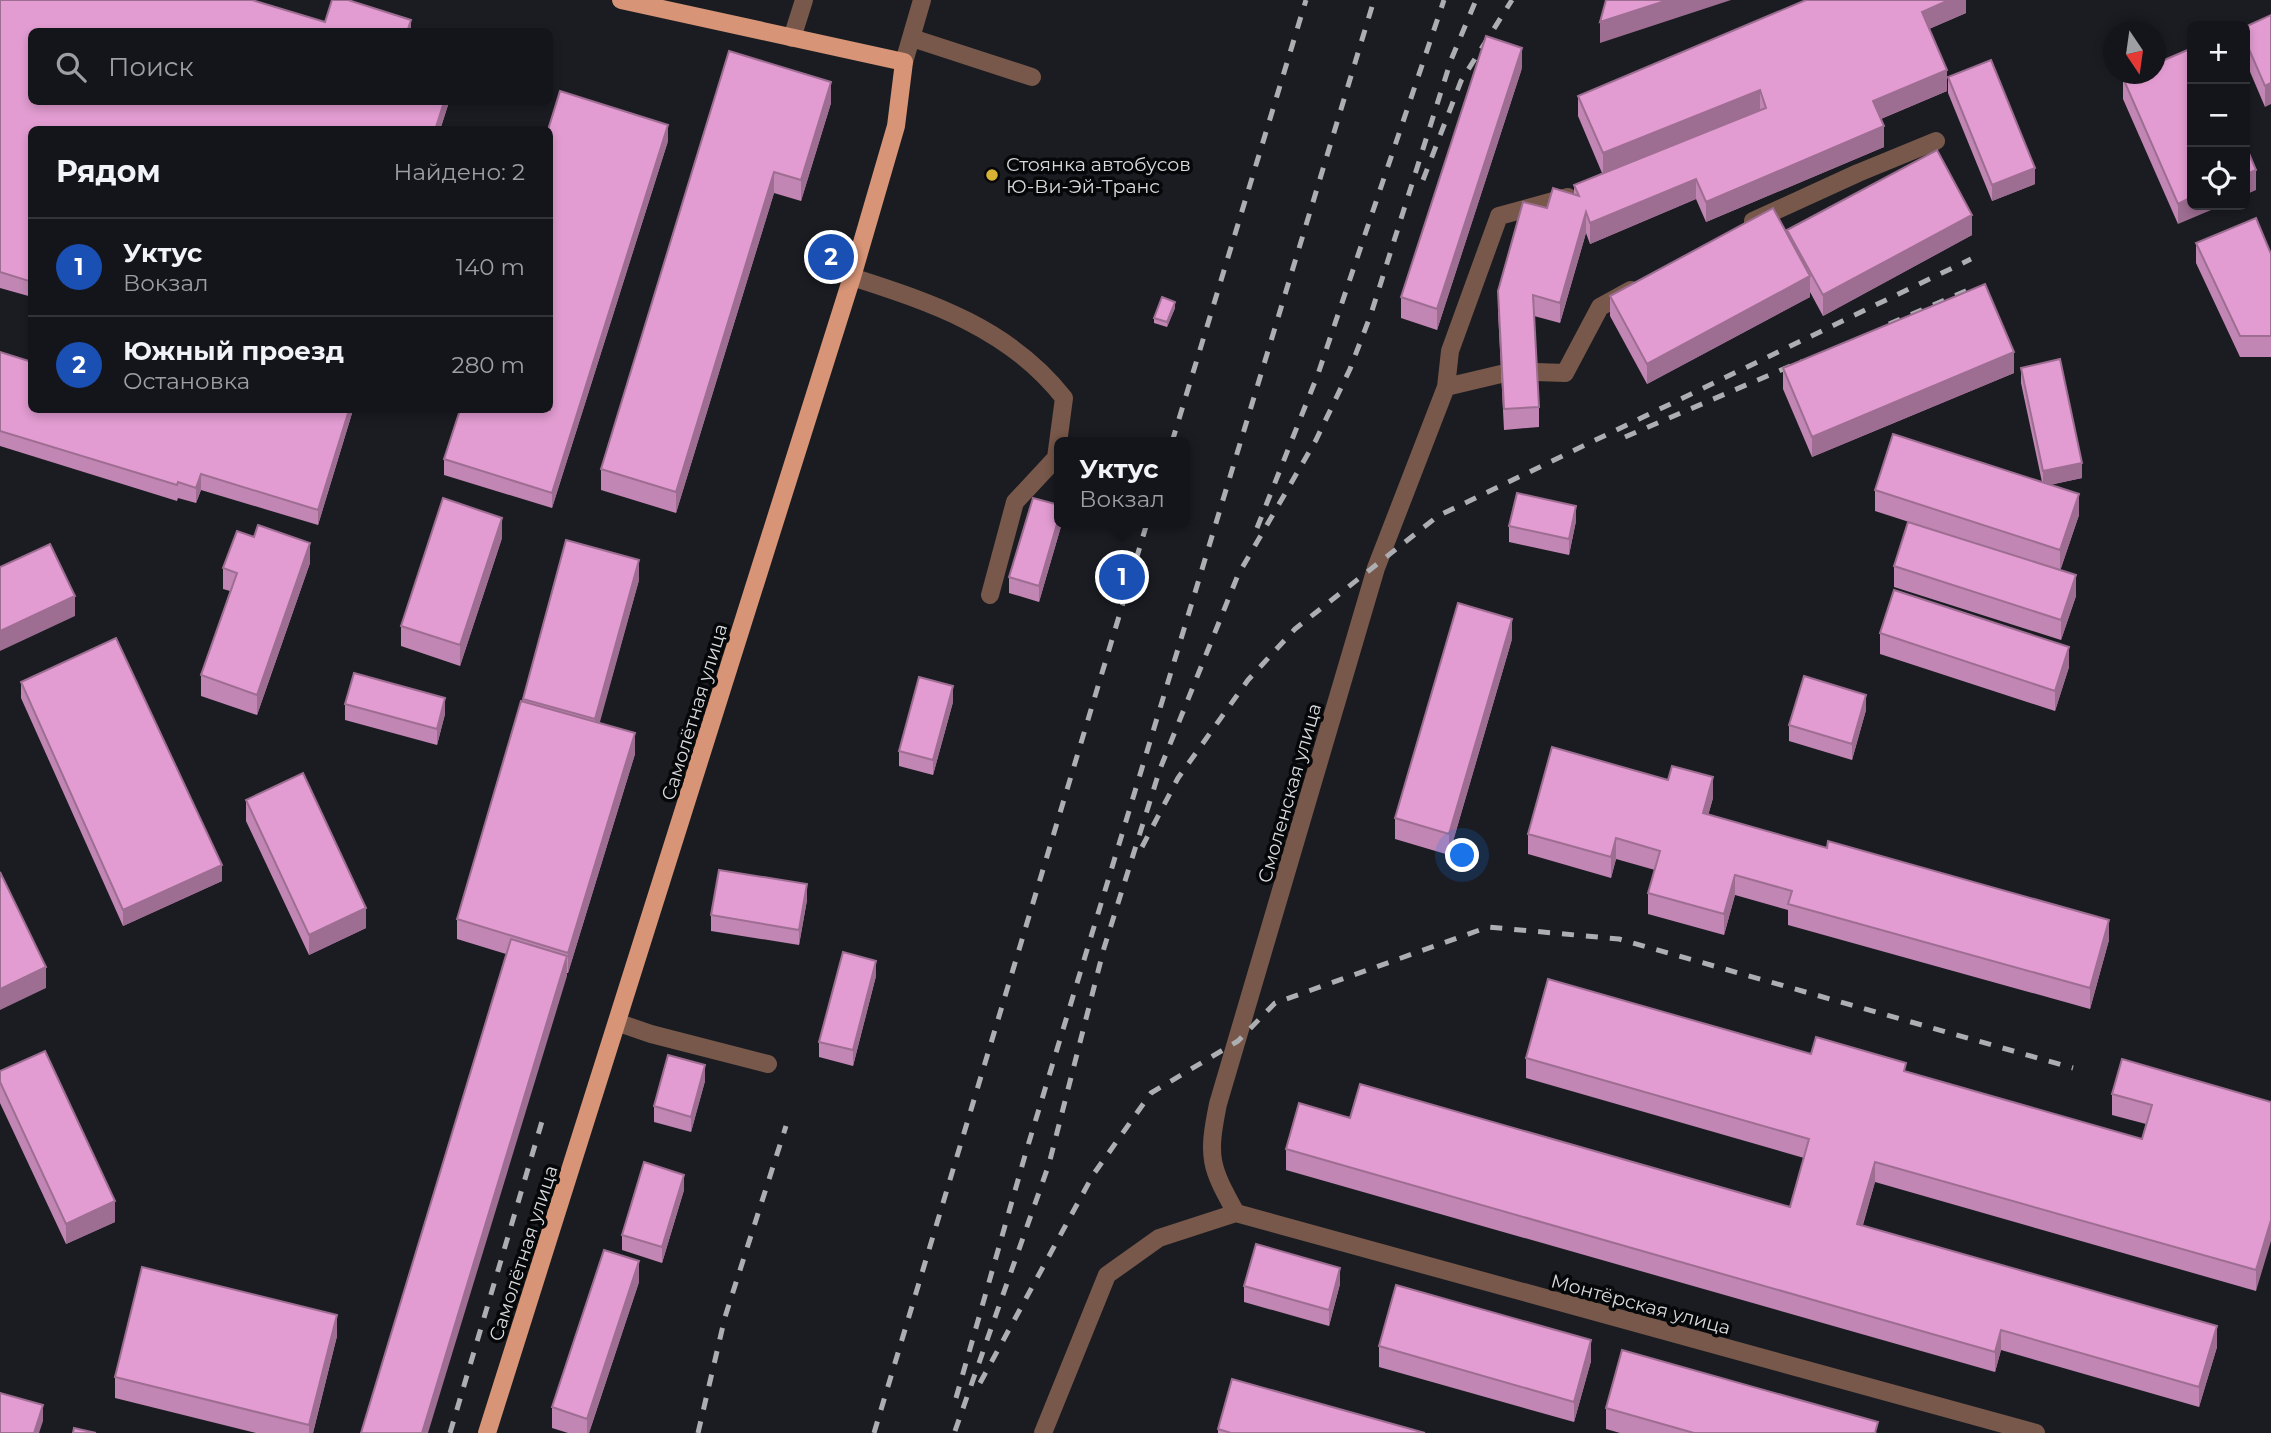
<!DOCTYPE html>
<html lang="ru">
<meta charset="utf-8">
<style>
:root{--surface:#14151a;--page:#1d1e23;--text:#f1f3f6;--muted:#9d9fa2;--line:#333439;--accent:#0b8043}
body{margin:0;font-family:Montserrat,sans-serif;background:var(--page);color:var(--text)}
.controls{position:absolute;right:21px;top:21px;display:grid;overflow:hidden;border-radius:10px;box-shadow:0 4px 10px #0003}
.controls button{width:63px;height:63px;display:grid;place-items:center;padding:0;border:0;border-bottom:2px solid var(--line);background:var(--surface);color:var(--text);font:35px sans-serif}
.compass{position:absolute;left:2103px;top:21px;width:63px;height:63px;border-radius:50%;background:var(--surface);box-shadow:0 4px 10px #0003;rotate:167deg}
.you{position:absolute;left:1463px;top:856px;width:24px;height:24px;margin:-18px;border:5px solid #fff;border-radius:50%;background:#1a73e8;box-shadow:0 0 0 10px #1a73e833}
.badge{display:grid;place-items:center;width:46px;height:46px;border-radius:50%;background:var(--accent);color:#fff;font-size:23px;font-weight:700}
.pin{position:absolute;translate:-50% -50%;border:4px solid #fff;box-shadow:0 2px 7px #0006}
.popup{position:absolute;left:1054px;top:437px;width:136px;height:91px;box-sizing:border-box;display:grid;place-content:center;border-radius:10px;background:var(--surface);filter:drop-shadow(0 2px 5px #0005);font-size:23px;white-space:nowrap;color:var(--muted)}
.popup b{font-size:26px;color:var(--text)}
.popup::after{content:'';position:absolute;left:50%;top:100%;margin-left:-14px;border:14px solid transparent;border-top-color:var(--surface)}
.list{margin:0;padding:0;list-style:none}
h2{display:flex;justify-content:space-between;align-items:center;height:91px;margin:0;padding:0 28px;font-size:30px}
h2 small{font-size:23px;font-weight:400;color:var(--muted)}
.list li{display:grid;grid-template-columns:46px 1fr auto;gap:21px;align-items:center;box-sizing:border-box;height:98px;padding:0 28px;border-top:2px solid var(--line)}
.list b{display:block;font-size:26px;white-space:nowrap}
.list p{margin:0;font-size:23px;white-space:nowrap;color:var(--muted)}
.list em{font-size:23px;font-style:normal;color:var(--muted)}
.icon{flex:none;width:38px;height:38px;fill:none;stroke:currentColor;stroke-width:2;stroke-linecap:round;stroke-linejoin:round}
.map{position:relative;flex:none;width:2271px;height:1433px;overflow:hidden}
.search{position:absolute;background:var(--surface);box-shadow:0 4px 10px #0003;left:28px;top:28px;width:525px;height:77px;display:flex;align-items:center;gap:18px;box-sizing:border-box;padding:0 24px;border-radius:10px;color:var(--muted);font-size:26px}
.panel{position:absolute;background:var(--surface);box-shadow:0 4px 10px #0003;left:28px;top:126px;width:525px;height:287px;border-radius:10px}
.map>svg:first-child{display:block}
</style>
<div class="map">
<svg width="2271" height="1433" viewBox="0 0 2271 1433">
<rect width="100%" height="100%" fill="#1a1c22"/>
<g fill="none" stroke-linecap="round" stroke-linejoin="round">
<path stroke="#78584a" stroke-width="18" d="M792,38L804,0
M912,38L1032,77
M904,62L922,0
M1753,221L1858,173L1936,141
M852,277C933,303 1010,329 1064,398L1056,458L1015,502L990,595
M1536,372L1565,373L1600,307L1631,290
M1446,387L1501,374
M619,1023L651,1034L768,1064
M1236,1213C1210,1166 1207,1158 1218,1104L1376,568L1446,387L1450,351L1499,216L1568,197
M1236,1213L2036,1433
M1043,1433L1107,1275L1159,1238L1236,1213"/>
<path stroke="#d79476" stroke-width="18" d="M487,1433L852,277L896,126L904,62L621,0"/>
<path stroke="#acaeb2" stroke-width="5" stroke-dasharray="12 12" stroke-linecap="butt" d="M1423,180L1461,81L1512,0
M1889,324L1973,288
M1625,437L1802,361
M1172,442L1306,0
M1257,528L1318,374L1444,0
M1142,847L1178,778L1248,680L1295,629L1438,516L1971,259
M980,1383L1093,1175L1151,1093L1238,1041L1275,1003L1488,927L1619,939L2073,1068
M956,1398L1026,1152L1374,0
M955,1431L1049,1164L1104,948L1160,769L1238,575L1316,440L1350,369L1371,314L1451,60L1476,0
M450,1433L543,1118
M698,1433L725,1317L786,1126
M874,1433L1147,523"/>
</g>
<path fill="#c286b4" d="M0,0L325,22L411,32L32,102H449L440,130H32V297L0,288Z
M1966,0V13L1929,29L1947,91L1881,119L1884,147L1706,222L1696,199L1590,244L1586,233L1560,323L1534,316L1539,407V427L1504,430L1498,311V291L1547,208L1574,194V185L1602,173L1578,116V96Z
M2271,15L2265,107L2245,60V27Z
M2192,48L2178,224L2123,99V78Z
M729,51L831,103L801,201L774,193L676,513L601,490V469Z
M1522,68L1437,330L1401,318V297Z
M1948,77L2035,184L1992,201L1948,93Z
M668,141L552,508L444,475V459Z
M1787,230L1972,235L1823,316L1810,292V297L1647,384L1610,316V296L1787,234Z
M2196,243L2271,254V357H2240L2196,263Z
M1175,308L1167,327L1154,323V318Z
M0,352L32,410H353L318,525L201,490L196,503L178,498L177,501L0,446Z
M1783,368L2014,373L1812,457L1783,389Z
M2021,368L2082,478L2050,485L2079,515L2060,571L2076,596L2061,640L1894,587V566L2030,561L1875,511V490L2042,482L2021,383Z
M1576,521L1569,555L1509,542V526Z
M1059,523H1062L1039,602L1009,593V577Z
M502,538L460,666L401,646V626Z
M310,563L257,715L201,696V675L230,591L223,589V568Z
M639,580L599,723L635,754L568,973H567V976L506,954L457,939V919L523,699Z
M1880,633L2069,667L2055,711L1880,654Z
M1512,639L1449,855L1395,839V818Z
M21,682L222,881L123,926L21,698Z
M953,702L933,775L899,766V751Z
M345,704L445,714L437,745L345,720Z
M1866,710L1852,760L1789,741V725Z
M1668,780L1713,798L1708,815L2109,940L2090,1009L1788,925V910L1735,895L1724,935L1648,914V893L1655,870L1616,859L1611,878L1528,854V834Z
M246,800L366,928L309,955L246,821Z
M807,900L799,945L711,931V915Z
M876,976L853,1066L819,1057V1042Z
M1811,1054L1906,1071L2142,1139L2146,1124L2112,1115V1094L2271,1102L2256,1291L1875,1182L1863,1225L2217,1347L2199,1407L2001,1350L1995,1372L1286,1170V1149L1350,1118L1790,1207L1804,1158L1526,1078V1058Z
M0,1071L115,1222L66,1244L0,1103Z
M705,1081L691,1132L654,1122V1106Z
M684,1190L662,1263L622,1250V1235Z
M639,1282L589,1433H568L552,1428V1407Z
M1340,1284L1329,1326L1244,1302V1286Z
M337,1336L313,1433H256L115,1398V1377Z
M1379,1346L1591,1361L1574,1422L1379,1367Z
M1606,1408L1878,1433H1620L1606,1429Z
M1218,1429L1425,1433H1218Z"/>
<path fill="#9e6d92" d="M1668,0H1731L1600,43V22Z
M1949,0H1966V13L1922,32V12Z
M411,20V32H407Z
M1522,48V68L1437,330V309Z
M1947,70V91L1873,122V101Z
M831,82V103L801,201V180Z
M2271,83V104L2265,107V86Z
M1760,90V110L1603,174V153Z
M444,102H449L440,130H435Z
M668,125V141L552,508V493Z
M1884,126V147L1706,222V202Z
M2035,168V184L1992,201V185Z
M2256,170V190L2245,195V175Z
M774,172V193L676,513V492Z
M1696,179V199L1590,244V223Z
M2192,197V205H2223L2178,224V204Z
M1586,212V233L1560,323V303Z
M1972,215V235L1823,316V295Z
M1810,276V297L1647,384V364Z
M1175,302V308L1167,327V322Z
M2014,352V373L1812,457V437Z
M349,410H353L318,525V510Z
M2082,463V478L2043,486V471Z
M201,474V490L196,503V488Z
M2079,494V515L2060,571V550Z
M1576,506V521L1569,555V539Z
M1059,517V523H1062L1039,602V586Z
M502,518V538L460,666V645Z
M310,543V563L257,715V695Z
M639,560V580L595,740V719Z
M2076,575V596L2061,640V620Z
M75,596V616L0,651V631Z
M1512,619V639L1449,855V834Z
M2069,647V667L2055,711V691Z
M953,686V702L933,775V760Z
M1866,695V710L1852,760V744Z
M445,698V714L437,745V729Z
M635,733V754L568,973V953Z
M1713,777V798L1703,834V813Z
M1616,838V859L1611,878V857Z
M222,865V881L123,926V910Z
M1735,875V895L1724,935V914Z
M807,884V900L799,945V930Z
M366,908V928L309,955V935Z
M2109,920V940L2090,1009V988Z
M567,956V976L428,1433H422Z
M876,961V976L853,1066V1050Z
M46,967V988L0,1010V989Z
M705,1065V1081L691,1132V1117Z
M1875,1162V1182L1857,1244V1224Z
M684,1175V1190L662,1263V1247Z
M115,1201V1222L66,1244V1224Z
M2271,1220V1241L2256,1291V1270Z
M639,1261V1282L589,1433H587V1419Z
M1340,1268V1284L1329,1326V1310Z
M337,1315V1336L313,1433H309V1425Z
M2217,1326V1347L2199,1407V1387Z
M2001,1330V1350L1995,1372V1352Z
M1591,1340V1361L1574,1422V1402Z
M43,1405V1421L39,1433H34Z"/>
<path fill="#e29cd1" stroke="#9e6d92" stroke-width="2" d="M0,0H252L325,22L332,0H348L411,20L407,32H32V102H444L435,130H32V282L0,272Z
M1606,0H1668L1600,22Z
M1806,0H1949L1922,12L1947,70L1873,101L1884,126L1706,202L1696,179L1590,223L1586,212L1560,303L1533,295L1539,407L1504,409L1498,291L1523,202L1547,208L1553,188L1579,196L1574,185L1766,108L1760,90L1603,153L1578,96Z
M2271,15V83L2265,86L2245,40V27Z
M1486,36L1522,48L1437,309L1401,297Z
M2192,48V197L2178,204L2123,78L2134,74H2155V64Z
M729,51L831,82L801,180L774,172L676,492L601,469Z
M1991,60L2035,168L1992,185L1948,77Z
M560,91L668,125L552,493L444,459L460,410H550V130H548Z
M2245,144L2256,170L2245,175Z
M1937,150L1972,215L1823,295L1787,230Z
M1773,208L1810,276L1647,364L1610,296Z
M2256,218L2271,254V336H2240L2196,243Z
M1985,284L2014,352L1812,437L1783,368Z
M1162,297L1175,302L1167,322L1154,318Z
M0,352L32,362V410H349L318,510L201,474L196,488L178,482L177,485L0,431Z
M2060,359L2082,463L2043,471L2021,368Z
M1893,434L2079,494L2060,550L1875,490Z
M1517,493L1576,506L1569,539L1509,526Z
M443,498L502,518L460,645L401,626Z
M1033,498L1059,505V517L1039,586L1009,577Z
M1908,522L2076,575L2061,620L1894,566Z
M258,525L310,543L257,695L201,675L237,573L223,568L237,531L254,537Z
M566,540L639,560L595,719L523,699Z
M50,544L75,596L0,631V567Z
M1894,590L2069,647L2055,691L1880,633Z
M1458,603L1512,619L1449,834L1395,818Z
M116,638L222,865L123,910L21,682Z
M354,673L445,698L437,729L345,704Z
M1804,676L1866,695L1852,744L1789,725Z
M919,677L953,686L933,760L899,751Z
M521,701L635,733L568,953L457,919Z
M1552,747L1668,780L1672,766L1713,777L1703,813L1827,848L1828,841L2109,920L2090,988L1788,904L1792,891L1735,875L1724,914L1648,893L1660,851L1616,838L1611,857L1528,834Z
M303,773L366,908L309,935L246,800Z
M719,870L807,884L799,930L711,915Z
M0,872L46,967L0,989Z
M511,939L567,956L422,1433H361Z
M843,952L876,961L853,1050L819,1042Z
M1548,979L1811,1054L1816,1037L1906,1063L1904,1071L2142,1139L2152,1105L2112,1094L2122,1059L2271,1102V1220L2256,1270L1875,1162L1857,1224L2217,1326L2199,1387L2001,1330L1995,1352L1286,1149L1299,1103L1350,1118L1360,1084L1790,1207L1809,1139L1526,1058Z
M45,1051L115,1201L66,1224L0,1082V1071Z
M668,1055L705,1065L691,1117L654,1106Z
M644,1162L684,1175L662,1247L622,1235Z
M1256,1244L1340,1268L1329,1310L1244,1286Z
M604,1250L639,1261L587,1419L552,1407Z
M142,1267L337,1315L309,1425L115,1377Z
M1396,1285L1591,1340L1574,1402L1379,1346Z
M1622,1350L1878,1422L1875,1433H1694L1606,1408Z
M1232,1379L1425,1433H1231L1218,1429Z
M0,1393L43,1405L34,1433H0Z
M74,1428L96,1433H73Z"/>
<circle fill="#d9b334" stroke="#060709" stroke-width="2.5" cx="992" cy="175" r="7"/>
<g text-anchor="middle" stroke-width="7" stroke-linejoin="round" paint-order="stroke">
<g font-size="19" fill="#d8dade" stroke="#060709" text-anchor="start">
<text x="1006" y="171">Стоянка автобусов<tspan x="1006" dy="22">Ю-Ви-Эй-Транс</tspan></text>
</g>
<g font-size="19" fill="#d8dade" stroke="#060709">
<text transform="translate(694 712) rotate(-73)" y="7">Самолётная улица</text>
<text transform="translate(1289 793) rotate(-74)" y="7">Смоленская улица</text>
<text transform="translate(523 1253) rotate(-72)" y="7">Самолётная улица</text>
<text transform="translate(1641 1304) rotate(15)" y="7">Монтёрская улица</text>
</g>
</g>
</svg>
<div class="controls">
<button>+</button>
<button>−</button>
<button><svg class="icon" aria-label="locate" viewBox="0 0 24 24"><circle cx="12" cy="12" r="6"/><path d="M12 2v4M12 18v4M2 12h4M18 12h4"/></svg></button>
</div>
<svg class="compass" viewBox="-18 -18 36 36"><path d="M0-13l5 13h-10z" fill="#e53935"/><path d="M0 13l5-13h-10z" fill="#9d9fa2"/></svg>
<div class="you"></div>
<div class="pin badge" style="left:1122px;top:577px;background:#1a4fb4">1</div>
<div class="popup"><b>Уктус</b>Вокзал</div>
<div class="pin badge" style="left:831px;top:257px;background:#1a4fb4">2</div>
<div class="search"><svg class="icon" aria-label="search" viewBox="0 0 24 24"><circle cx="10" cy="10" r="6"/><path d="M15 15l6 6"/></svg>Поиск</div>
<section class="panel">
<h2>Рядом<small>Найдено: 2</small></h2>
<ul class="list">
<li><span class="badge" style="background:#1a4fb4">1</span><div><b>Уктус</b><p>Вокзал</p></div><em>140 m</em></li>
<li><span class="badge" style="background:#1a4fb4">2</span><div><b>Южный проезд</b><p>Остановка</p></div><em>280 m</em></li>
</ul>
</section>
</div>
